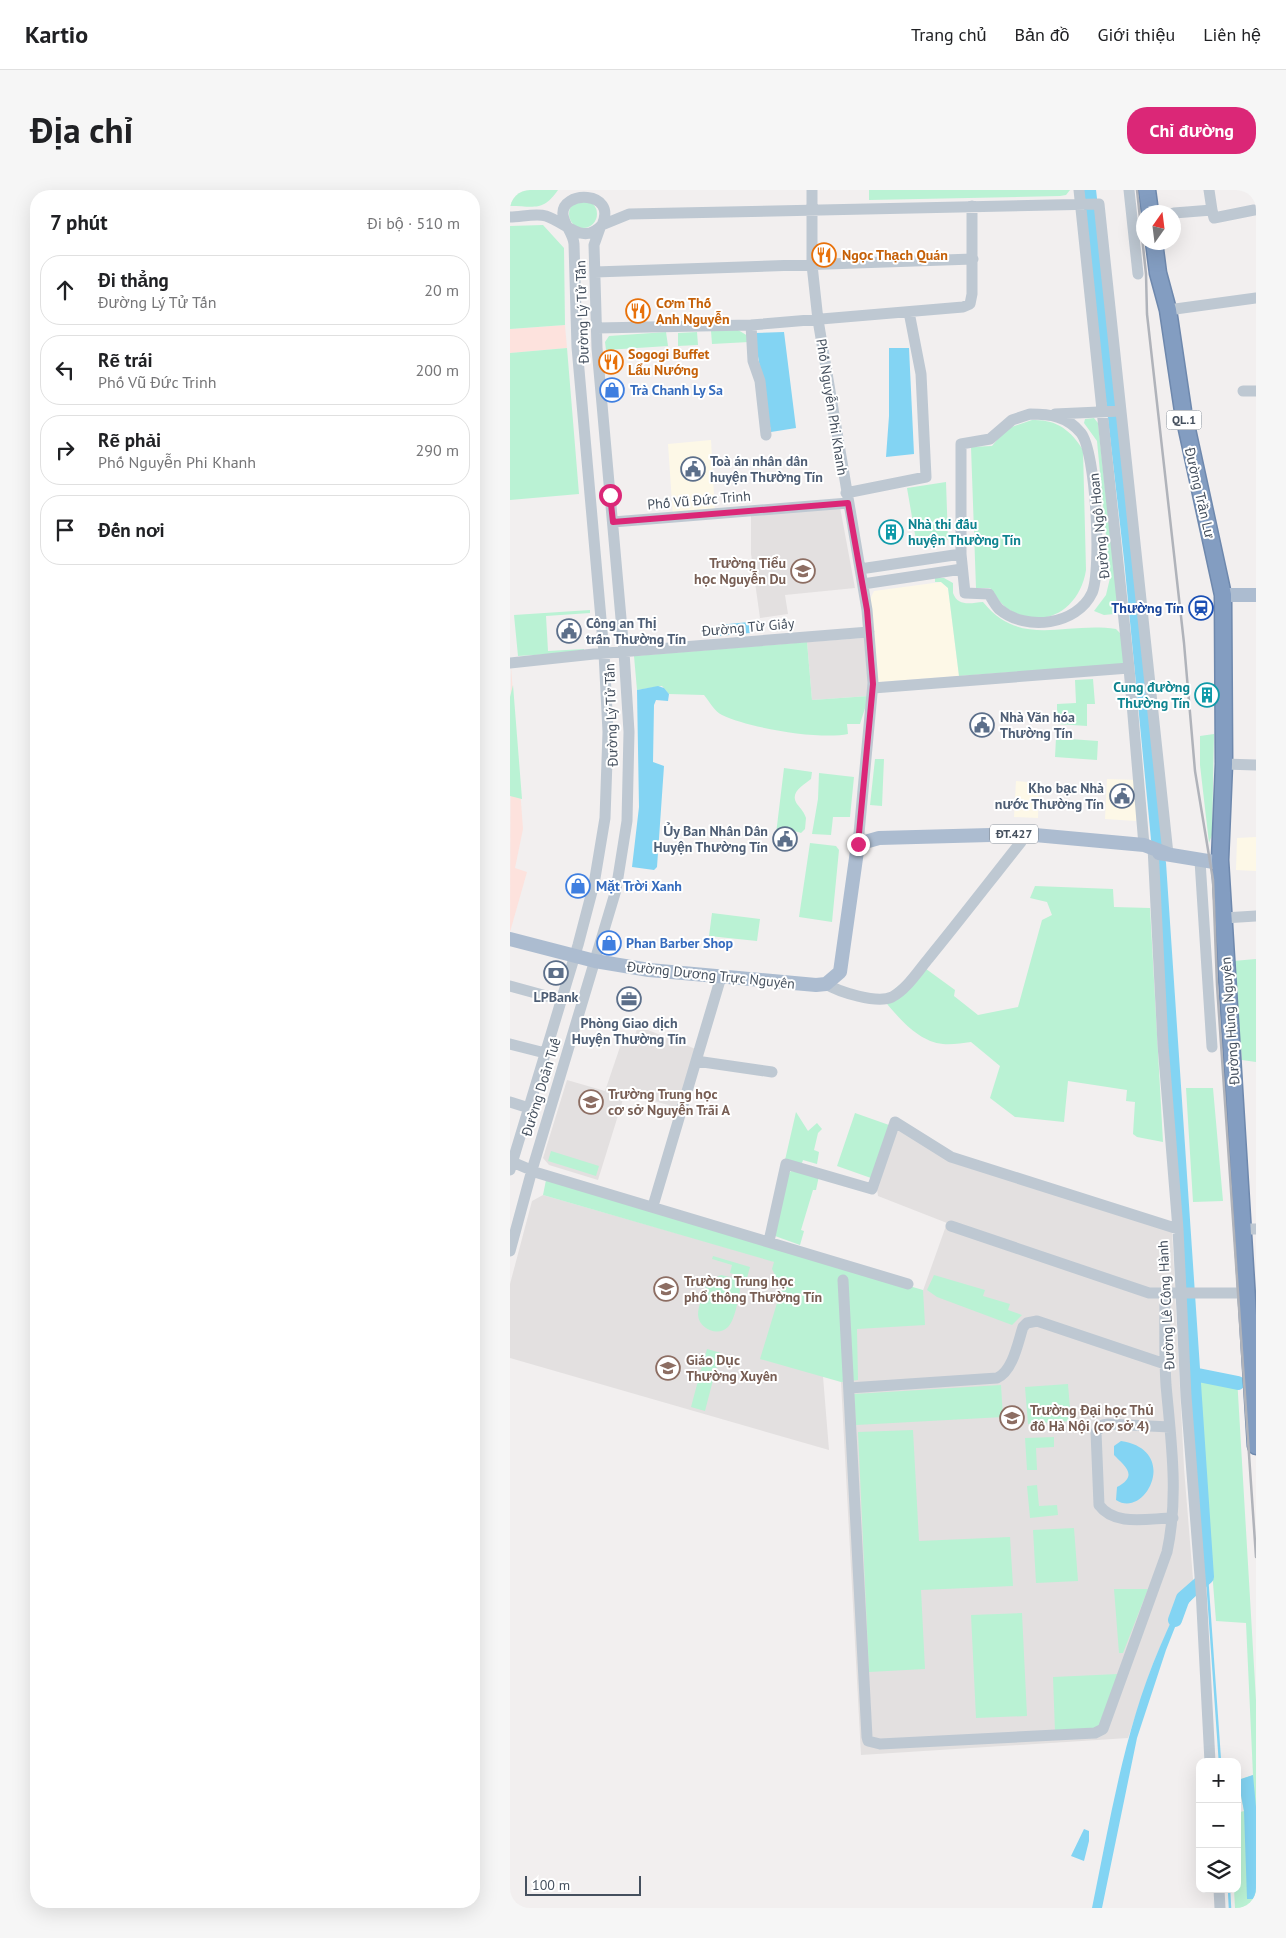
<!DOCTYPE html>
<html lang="vi">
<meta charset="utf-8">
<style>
:root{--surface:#fff;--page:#f6f6f6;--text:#202124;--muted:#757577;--line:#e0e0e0;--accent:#db2777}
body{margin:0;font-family:"PT Sans",sans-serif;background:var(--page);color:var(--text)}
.controls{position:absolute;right:15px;bottom:15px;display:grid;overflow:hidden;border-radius:10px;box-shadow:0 5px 20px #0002}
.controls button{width:45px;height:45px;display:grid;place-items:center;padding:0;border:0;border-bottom:1px solid var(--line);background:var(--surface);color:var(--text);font:25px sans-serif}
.compass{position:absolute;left:626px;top:15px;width:45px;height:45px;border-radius:50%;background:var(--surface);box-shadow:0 5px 20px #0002;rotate:14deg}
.scale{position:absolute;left:15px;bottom:12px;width:116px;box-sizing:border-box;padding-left:5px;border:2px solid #45505e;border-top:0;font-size:14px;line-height:18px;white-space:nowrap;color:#45505e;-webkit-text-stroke:4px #fff;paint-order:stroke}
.stop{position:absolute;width:15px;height:15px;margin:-11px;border:4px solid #db2777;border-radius:50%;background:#fff}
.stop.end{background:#db2777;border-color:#fff;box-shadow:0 1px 5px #0008}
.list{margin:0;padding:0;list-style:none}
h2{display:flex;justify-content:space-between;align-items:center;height:65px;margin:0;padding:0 20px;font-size:21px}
h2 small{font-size:16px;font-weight:400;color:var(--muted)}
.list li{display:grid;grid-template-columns:32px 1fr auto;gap:15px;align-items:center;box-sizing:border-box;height:70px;margin:0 10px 10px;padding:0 10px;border:1px solid var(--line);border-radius:20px}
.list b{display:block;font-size:19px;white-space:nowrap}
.list p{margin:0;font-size:16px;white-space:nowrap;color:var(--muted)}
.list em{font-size:16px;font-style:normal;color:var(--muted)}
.icon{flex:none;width:28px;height:28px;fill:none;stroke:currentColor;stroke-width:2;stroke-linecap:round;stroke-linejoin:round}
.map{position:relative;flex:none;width:746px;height:1718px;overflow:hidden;border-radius:20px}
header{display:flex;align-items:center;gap:30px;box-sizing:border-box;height:70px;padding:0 25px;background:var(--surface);border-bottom:1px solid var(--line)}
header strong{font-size:24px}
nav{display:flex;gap:28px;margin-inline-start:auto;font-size:18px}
.intro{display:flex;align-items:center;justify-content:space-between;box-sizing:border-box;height:120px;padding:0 30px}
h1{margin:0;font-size:35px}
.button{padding:12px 22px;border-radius:20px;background:var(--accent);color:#fff;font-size:18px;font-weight:700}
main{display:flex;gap:30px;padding:0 30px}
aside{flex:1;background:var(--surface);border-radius:20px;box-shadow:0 5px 20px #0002}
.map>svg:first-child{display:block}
</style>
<header>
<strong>Kartio</strong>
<nav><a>Trang chủ</a><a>Bản đồ</a><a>Giới thiệu</a><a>Liên hệ</a></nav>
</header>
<div class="intro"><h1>Địa chỉ</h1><a class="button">Chỉ đường</a></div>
<main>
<aside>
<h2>7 phút<small>Đi bộ · 510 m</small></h2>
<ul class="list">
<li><svg class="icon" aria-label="ahead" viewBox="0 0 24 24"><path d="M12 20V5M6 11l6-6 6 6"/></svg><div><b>Đi thẳng</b><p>Đường Lý Tử Tấn</p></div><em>20 m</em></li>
<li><svg class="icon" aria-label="left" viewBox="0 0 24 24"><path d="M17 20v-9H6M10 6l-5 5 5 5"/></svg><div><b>Rẽ trái</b><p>Phố Vũ Đức Trinh</p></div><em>200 m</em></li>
<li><svg class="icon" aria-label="right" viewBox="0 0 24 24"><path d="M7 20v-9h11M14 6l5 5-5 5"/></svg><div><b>Rẽ phải</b><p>Phố Nguyễn Phi Khanh</p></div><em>290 m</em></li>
<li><svg class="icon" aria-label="arrive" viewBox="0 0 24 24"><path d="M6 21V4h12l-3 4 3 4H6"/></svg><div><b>Đến nơi</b></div></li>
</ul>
</aside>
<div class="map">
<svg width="746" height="1718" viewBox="0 0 746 1718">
<rect width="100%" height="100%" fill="#f2efef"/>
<path fill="#fdf8e7" d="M201,250L205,324L163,327L158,254Z
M431,392L438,398L449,486L368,492L360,409L364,401Z
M597,589L628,590L626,631L595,629Z
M506,591L529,593L528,628L504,627Z
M746,647V681L726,680L727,648Z"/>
<path fill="#e3e0e0" d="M330,317L345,398L275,405L278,424L250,428L241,364V325Z
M354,448L359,506L302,510L297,452Z
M128,836L188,860L169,918L115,903L88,990L39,975L33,968L57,890L95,901L112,851L122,854Z
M391,940L440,972L662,1040L674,1278L684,1401L668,1416L642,1476L618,1548L351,1565L325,1080L410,1109L437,1033L368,1006L367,999L386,942Z
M33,1005L257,1069L267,1073L308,1125L319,1260L0,1168V1094L22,1011Z"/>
<path fill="#fde2dd" d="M55,135L57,158L0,163V139Z
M1,476L13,639L5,678L17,682L0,742Z"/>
<path fill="#baf2d4" d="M0,0H48C33,22 24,16 0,16Z
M359,0H560L556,5L550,6L359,10Z
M59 24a14 14 0 1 1 28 0a14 14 0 1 1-28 0Z
M33,35L54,58L55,135L0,139V36Z
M228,140L238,146L239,152L202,154L201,141Z
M156,142L158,156L96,160L95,152L99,146Z
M187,142L188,155L168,156V143Z
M57,158L69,304L0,310V163Z
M584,228L588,233L608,417L604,424L594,425L584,421L596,405L600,388L587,251L574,233L575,229Z
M522,230C546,229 561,240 573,260L576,380C570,419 534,442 498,419C490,414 486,405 480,398H466L461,257L482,256L496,239Z
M436,292L438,350L407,356L397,298Z
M425,388H434L443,393V403C448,417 461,413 473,412C511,459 555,431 606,439L611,444L615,474L449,486L438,398L431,392H425Z
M80,420V423L36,426L38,461L74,459V462L8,466L4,425Z
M297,452L302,510L359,506L350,534H337L338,544C310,550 239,538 212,525C205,522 199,511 194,505L159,504L152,496L127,500L124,466Z
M583,489L585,514H577V536L547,534V514L566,513L565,490Z
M3,495L12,609L0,606V507Z
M704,544L702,645L699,653L690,575V546Z
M546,548L588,551L587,570L545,567Z
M365,569H374L372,616L360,615Z
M274,578L302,582L301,589C294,595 279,602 287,614C291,619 294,622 296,628L295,639L291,643L278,639L266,644Z
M309,583L344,587L340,627H323L321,645L302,644L308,609Z
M300,653L326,656L329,660L322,732L289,727Z
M525,696L603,699L604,717L640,718L653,952L627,947L623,944L625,912L616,911L617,900L558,891L554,932L505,927L480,908L490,876L461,852C452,853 442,855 433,854C408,852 387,826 373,809L412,776L445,800L444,806L468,825L508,817L532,730L542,725L537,712L520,708Z
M202,723L250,729L247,751L199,746Z
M746,769V872L732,870L723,771Z
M676,898H703L713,1011L683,1012Z
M286,922L298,941L307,933L312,939L308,943L304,960L309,962L307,974L293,970L291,976L275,970Z
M345,923L379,935L361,988L327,976Z
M41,961L89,976L86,986L38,971Z
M281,981L309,986L306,1000H303L291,1040L294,1041L290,1055L265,1046L277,985Z
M36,990L413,1100L415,1135L347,1139L348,1190L331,1192L250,1169L274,1090L266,1087L262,1079L264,1072L33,1005Z
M203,1066L240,1077L237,1088L220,1083L222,1075L202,1069Z
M211,1085L224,1088L230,1100C228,1110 225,1130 218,1137C208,1147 189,1139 188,1125C188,1114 195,1101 198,1091Z
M424,1085L475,1100L473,1106L500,1114L498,1120L512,1125L502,1135L427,1107L417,1100Z
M197,1159L211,1163L204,1187L190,1183Z
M189,1187L203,1190L195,1221L181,1217Z
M727,1187L746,1510V1718H725L724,1699H727V1623L734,1621L728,1590L743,1585L736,1433L706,1431L687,1190Z
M558,1194L561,1231L518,1234L515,1197Z
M491,1195L493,1227L346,1235L344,1204Z
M403,1240L409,1351L500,1347L503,1396L411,1400L415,1479L359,1482L348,1242Z
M544,1247V1257L526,1258L527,1280H517L515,1248Z
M527,1295L529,1316L547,1315L548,1325L520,1328L517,1296Z
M564,1338L568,1391L526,1393L523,1340Z
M604,1399H638L613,1463H609Z
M512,1423L517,1526L466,1528L461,1425Z
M608,1484L587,1541L545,1542L543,1487Z"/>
<path fill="#83d4f3" d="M274,142L286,238L261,242L244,143Z
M379,158H399L404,264L376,267L379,226Z
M239,432L240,443L209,446L208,435Z
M148,496L154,498L159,504L158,511L146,510L144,515L143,572L154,576L147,677L144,680L122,677L129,617L127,500Z
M611,1251C671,1260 635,1330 606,1310L607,1297C630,1285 613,1275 604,1265V1256Z
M684,1401V1407L671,1422L656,1460L627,1548L592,1718H582C600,1631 614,1541 649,1459C660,1435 664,1419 684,1401Z
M743,1585L746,1617V1709H737L734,1621L728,1590Z
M574,1639L579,1641V1651L574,1671L561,1666Z"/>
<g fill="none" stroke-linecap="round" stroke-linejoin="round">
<path stroke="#83d4f3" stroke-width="2.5" d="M697,1387L710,1572
M719,1699L720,1718"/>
<path stroke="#83d4f3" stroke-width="14" d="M579,0L621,369L648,649
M649,673L697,1387L673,1408L665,1430
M683,1184L728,1193"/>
<g stroke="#6e88ad" stroke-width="19">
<path id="highway" d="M637,0L640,22
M644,52L648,83L658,120L673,221L713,405L714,574L710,670L746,1256"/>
</g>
<path stroke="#bec8d2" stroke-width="11" d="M302,0V75L308,130L357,420L363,493L348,654
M569,0L619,478L634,655
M619,0L628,84
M699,0L702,20
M664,23L702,20L704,28L744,20
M0,27C11,27 26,23 36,26C57,33 73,56 92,35C108,0 50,0 53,25C54,35 63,43 64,54L67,157L94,463L98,542L95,628L84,694L68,755L0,980
M92,35L119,24L589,14L658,664
M85,82L463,69
M658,120L746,108
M241,135L243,171L250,191L256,245
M87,138L241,135L453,117L460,114L462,104V16
M733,201H746
M520,224C540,224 557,226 571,243C586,262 592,380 582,403C567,435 516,442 489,419C485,415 482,409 479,404L455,403L451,364V254L480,249L502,230Z
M545,224L611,221
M336,303L416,287L411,184L399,122
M103,332L338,313
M350,379L451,364
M353,394L452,379
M0,473L84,464L359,442
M363,498L619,478
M714,574L746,575
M643,657L653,855L668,1039L676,1206L691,1399L700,1572
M690,671L702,857
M714,728L746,726
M316,794C329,802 367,814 382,807C397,799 408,781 419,768C450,730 480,691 511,652L514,644
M0,796L51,810
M0,854L35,863
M186,871L211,787
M0,912L19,918
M0,971L28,983L398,1094
M143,1016L186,871L262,882
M441,1036L639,1103H737
M733,1039H746
M259,1051L276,974L362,999L385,932L441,967L668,1039
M0,1061L22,980L106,700L117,631L119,542L114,462L87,158L84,55L90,38
M333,1090L357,1547L358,1551L370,1554L585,1543L593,1539L657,1362C669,1306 661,1251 656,1195C654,1164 655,1133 655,1103
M339,1198L487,1188C503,1181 508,1152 513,1137L517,1133L527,1131L655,1174
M660,1237L598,1234L593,1235L586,1242L589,1315C605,1337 639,1328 663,1328
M709,1699L710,1718"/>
<path stroke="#acbcd0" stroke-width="14" d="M713,405H746
M649,663L710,673
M0,749L85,771L139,780L306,795L316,794L330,782L348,654L369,648L514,644L634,655L658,664"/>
<use href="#highway" stroke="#839dc1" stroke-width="16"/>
<path stroke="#b0b3ba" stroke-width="2.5" d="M627,0L636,84L637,124L674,453L685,581L703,690L707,795L746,1367"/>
</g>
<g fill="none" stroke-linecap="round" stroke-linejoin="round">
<path stroke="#db2777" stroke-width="6" d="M100,305L103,332L338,313L357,420L363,494L348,654"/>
</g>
<defs>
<g id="restaurant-ring" transform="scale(1.25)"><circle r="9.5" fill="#fff" stroke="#e8710a" stroke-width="1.5"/><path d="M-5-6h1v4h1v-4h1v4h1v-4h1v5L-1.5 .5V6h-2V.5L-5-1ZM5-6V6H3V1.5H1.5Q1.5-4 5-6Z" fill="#e8710a"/></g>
<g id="shop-ring" transform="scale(1.25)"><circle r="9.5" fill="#fff" stroke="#3f7fe0" stroke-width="1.5"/><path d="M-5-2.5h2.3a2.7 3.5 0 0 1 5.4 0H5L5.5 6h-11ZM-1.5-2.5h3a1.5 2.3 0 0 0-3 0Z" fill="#3f7fe0"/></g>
<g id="civic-ring" transform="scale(1.25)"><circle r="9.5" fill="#fff" stroke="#5c6f8a" stroke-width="1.5"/><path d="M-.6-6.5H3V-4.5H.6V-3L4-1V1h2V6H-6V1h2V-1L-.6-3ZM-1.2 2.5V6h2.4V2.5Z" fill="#5c6f8a"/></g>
<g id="building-ring" transform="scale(1.25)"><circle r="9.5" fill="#fff" stroke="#0f9aa8" stroke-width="1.5"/><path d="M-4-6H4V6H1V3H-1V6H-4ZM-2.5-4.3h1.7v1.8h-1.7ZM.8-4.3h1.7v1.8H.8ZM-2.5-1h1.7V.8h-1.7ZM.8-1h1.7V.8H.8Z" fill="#0f9aa8"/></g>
<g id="school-ring" transform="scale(1.25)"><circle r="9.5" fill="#fff" stroke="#8d6e63" stroke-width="1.5"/><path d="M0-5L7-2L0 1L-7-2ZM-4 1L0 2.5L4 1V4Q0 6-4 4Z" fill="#8d6e63"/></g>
<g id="station-ring" transform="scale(1.25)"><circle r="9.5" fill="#fff" stroke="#1a4fb4" stroke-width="1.5"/><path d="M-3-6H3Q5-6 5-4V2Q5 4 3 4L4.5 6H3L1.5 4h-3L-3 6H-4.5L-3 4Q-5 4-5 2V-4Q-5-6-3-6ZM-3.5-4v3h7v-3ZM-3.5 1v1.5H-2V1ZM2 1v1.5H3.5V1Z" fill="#1a4fb4"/></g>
<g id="bank-ring" transform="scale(1.25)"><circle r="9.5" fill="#fff" stroke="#5c6f8a" stroke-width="1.5"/><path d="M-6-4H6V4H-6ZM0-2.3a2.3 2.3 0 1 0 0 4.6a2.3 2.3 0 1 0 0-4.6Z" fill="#5c6f8a"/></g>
<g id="office-ring" transform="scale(1.25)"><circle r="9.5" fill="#fff" stroke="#5c6f8a" stroke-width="1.5"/><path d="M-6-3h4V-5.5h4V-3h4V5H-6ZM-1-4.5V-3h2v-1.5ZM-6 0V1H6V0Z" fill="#5c6f8a"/></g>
<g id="university-ring" transform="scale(1.25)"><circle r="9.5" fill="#fff" stroke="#8d6e63" stroke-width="1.5"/><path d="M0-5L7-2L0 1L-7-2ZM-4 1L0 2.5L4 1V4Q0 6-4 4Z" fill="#8d6e63"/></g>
</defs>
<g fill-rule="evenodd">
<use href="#restaurant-ring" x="314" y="65"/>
<use href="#restaurant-ring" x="128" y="121"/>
<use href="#restaurant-ring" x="101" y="172"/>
<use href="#shop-ring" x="102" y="200"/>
<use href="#civic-ring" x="183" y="279"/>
<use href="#building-ring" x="381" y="342"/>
<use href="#school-ring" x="293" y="381"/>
<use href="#station-ring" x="691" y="418"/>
<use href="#civic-ring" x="59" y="441"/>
<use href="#building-ring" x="697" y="505"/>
<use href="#civic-ring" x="472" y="535"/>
<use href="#civic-ring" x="612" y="606"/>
<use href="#civic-ring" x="275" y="649"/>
<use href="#shop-ring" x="68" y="696"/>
<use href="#shop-ring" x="99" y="753"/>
<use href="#bank-ring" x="46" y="783"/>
<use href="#office-ring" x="119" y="809"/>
<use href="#school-ring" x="81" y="912"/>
<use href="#school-ring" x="156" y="1099"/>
<use href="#school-ring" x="158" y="1178"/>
<use href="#university-ring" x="502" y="1228"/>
</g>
<g text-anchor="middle" stroke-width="4" stroke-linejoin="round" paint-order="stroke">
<g fill="#fff" stroke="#7d848e" stroke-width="1">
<rect x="656.5" y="220.5" width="35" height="19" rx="4"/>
<rect x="480" y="634.5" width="48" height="19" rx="4"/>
</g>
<g font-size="12" font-weight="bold" fill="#45505e">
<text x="674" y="234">QL.1</text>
<text x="504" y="648">ĐT.427</text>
</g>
<g font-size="14" font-weight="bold" fill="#c56008" stroke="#fff" text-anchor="start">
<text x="332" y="70">Ngọc Thạch Quán</text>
<text x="146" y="118">Cơm Thố<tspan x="146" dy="16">Anh Nguyễn</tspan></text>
<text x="118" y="169">Sogogi Buffet<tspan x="118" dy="16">Lẩu Nướng</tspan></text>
</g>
<g font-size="14" fill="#45505e" stroke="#fff">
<text transform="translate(72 122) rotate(-92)" y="5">Đường Lý Tử Tấn</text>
<text transform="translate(322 217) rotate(81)" y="5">Phố Nguyễn Phi Khanh</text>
<text transform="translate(690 303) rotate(77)" y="5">Đường Trần Lư</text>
<text transform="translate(189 310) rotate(-5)" y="5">Phố Vũ Đức Trinh</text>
<text transform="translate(589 336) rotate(-96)" y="5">Đường Ngô Hoan</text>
<text transform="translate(238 437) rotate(-5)" y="5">Đường Từ Giấy</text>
<text transform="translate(101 525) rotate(-92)" y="5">Đường Lý Tử Tấn</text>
<text transform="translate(201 785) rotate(6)" y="5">Đường Dương Trực Nguyên</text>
<text transform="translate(720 831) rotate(-94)" y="5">Đường Hùng Nguyên</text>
<text transform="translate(31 897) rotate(-73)" y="5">Đường Doãn Tuế</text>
<text transform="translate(656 1115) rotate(-93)" y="5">Đường Lê Công Hành</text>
</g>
<g font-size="14" font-weight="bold" fill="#366cbe" stroke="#fff" text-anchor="start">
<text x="120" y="205">Trà Chanh Ly Sa</text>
<text x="86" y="701">Mặt Trời Xanh</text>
<text x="116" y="758">Phan Barber Shop</text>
</g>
<g font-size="14" font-weight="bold" fill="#4e5e75" stroke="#fff" text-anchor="start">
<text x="200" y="276">Toà án nhân dân<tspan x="200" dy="16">huyện Thường Tín</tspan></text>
<text x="76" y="438">Công an Thị<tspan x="76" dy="16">trấn Thường Tín</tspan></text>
<text x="490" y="532">Nhà Văn hóa<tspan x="490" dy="16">Thường Tín</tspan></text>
<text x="594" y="603" text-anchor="end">Kho bạc Nhà<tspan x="594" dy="16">nước Thường Tín</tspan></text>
<text x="258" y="646" text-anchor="end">Ủy Ban Nhân Dân<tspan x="258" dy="16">Huyện Thường Tín</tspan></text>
<text x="46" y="812" text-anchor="middle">LPBank</text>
<text x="119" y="838" text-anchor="middle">Phòng Giao dịch<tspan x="119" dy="16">Huyện Thường Tín</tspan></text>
</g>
<g font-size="14" font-weight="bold" fill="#0d838f" stroke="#fff" text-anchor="start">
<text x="398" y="339">Nhà thi đấu<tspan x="398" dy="16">huyện Thường Tín</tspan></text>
<text x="680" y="502" text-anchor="end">Cung đường<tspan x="680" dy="16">Thường Tín</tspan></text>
</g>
<g font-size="14" font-weight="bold" fill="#785e54" stroke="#fff" text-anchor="start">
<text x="276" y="378" text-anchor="end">Trường Tiểu<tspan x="276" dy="16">học Nguyễn Du</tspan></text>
<text x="98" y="909">Trường Trung học<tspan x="98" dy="16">cơ sở Nguyễn Trãi A</tspan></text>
<text x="174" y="1096">Trường Trung học<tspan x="174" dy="16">phổ thông Thường Tín</tspan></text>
<text x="176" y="1175">Giáo Dục<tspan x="176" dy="16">Thường Xuyên</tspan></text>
<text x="520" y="1225">Trường Đại học Thủ<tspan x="520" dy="16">đô Hà Nội (cơ sở 4)</tspan></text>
</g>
<g font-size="14" font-weight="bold" fill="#164399" stroke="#fff" text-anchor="end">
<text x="674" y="423">Thường Tín</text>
</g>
</g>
</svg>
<div class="controls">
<button>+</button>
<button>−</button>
<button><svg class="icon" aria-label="layers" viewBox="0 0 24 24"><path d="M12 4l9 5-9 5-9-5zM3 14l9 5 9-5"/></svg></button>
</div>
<svg class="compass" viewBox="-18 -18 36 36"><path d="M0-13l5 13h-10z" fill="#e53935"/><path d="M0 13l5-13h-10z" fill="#757577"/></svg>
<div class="scale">100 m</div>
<div class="stop" style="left:100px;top:305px"></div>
<div class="stop end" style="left:348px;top:654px"></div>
</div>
</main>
